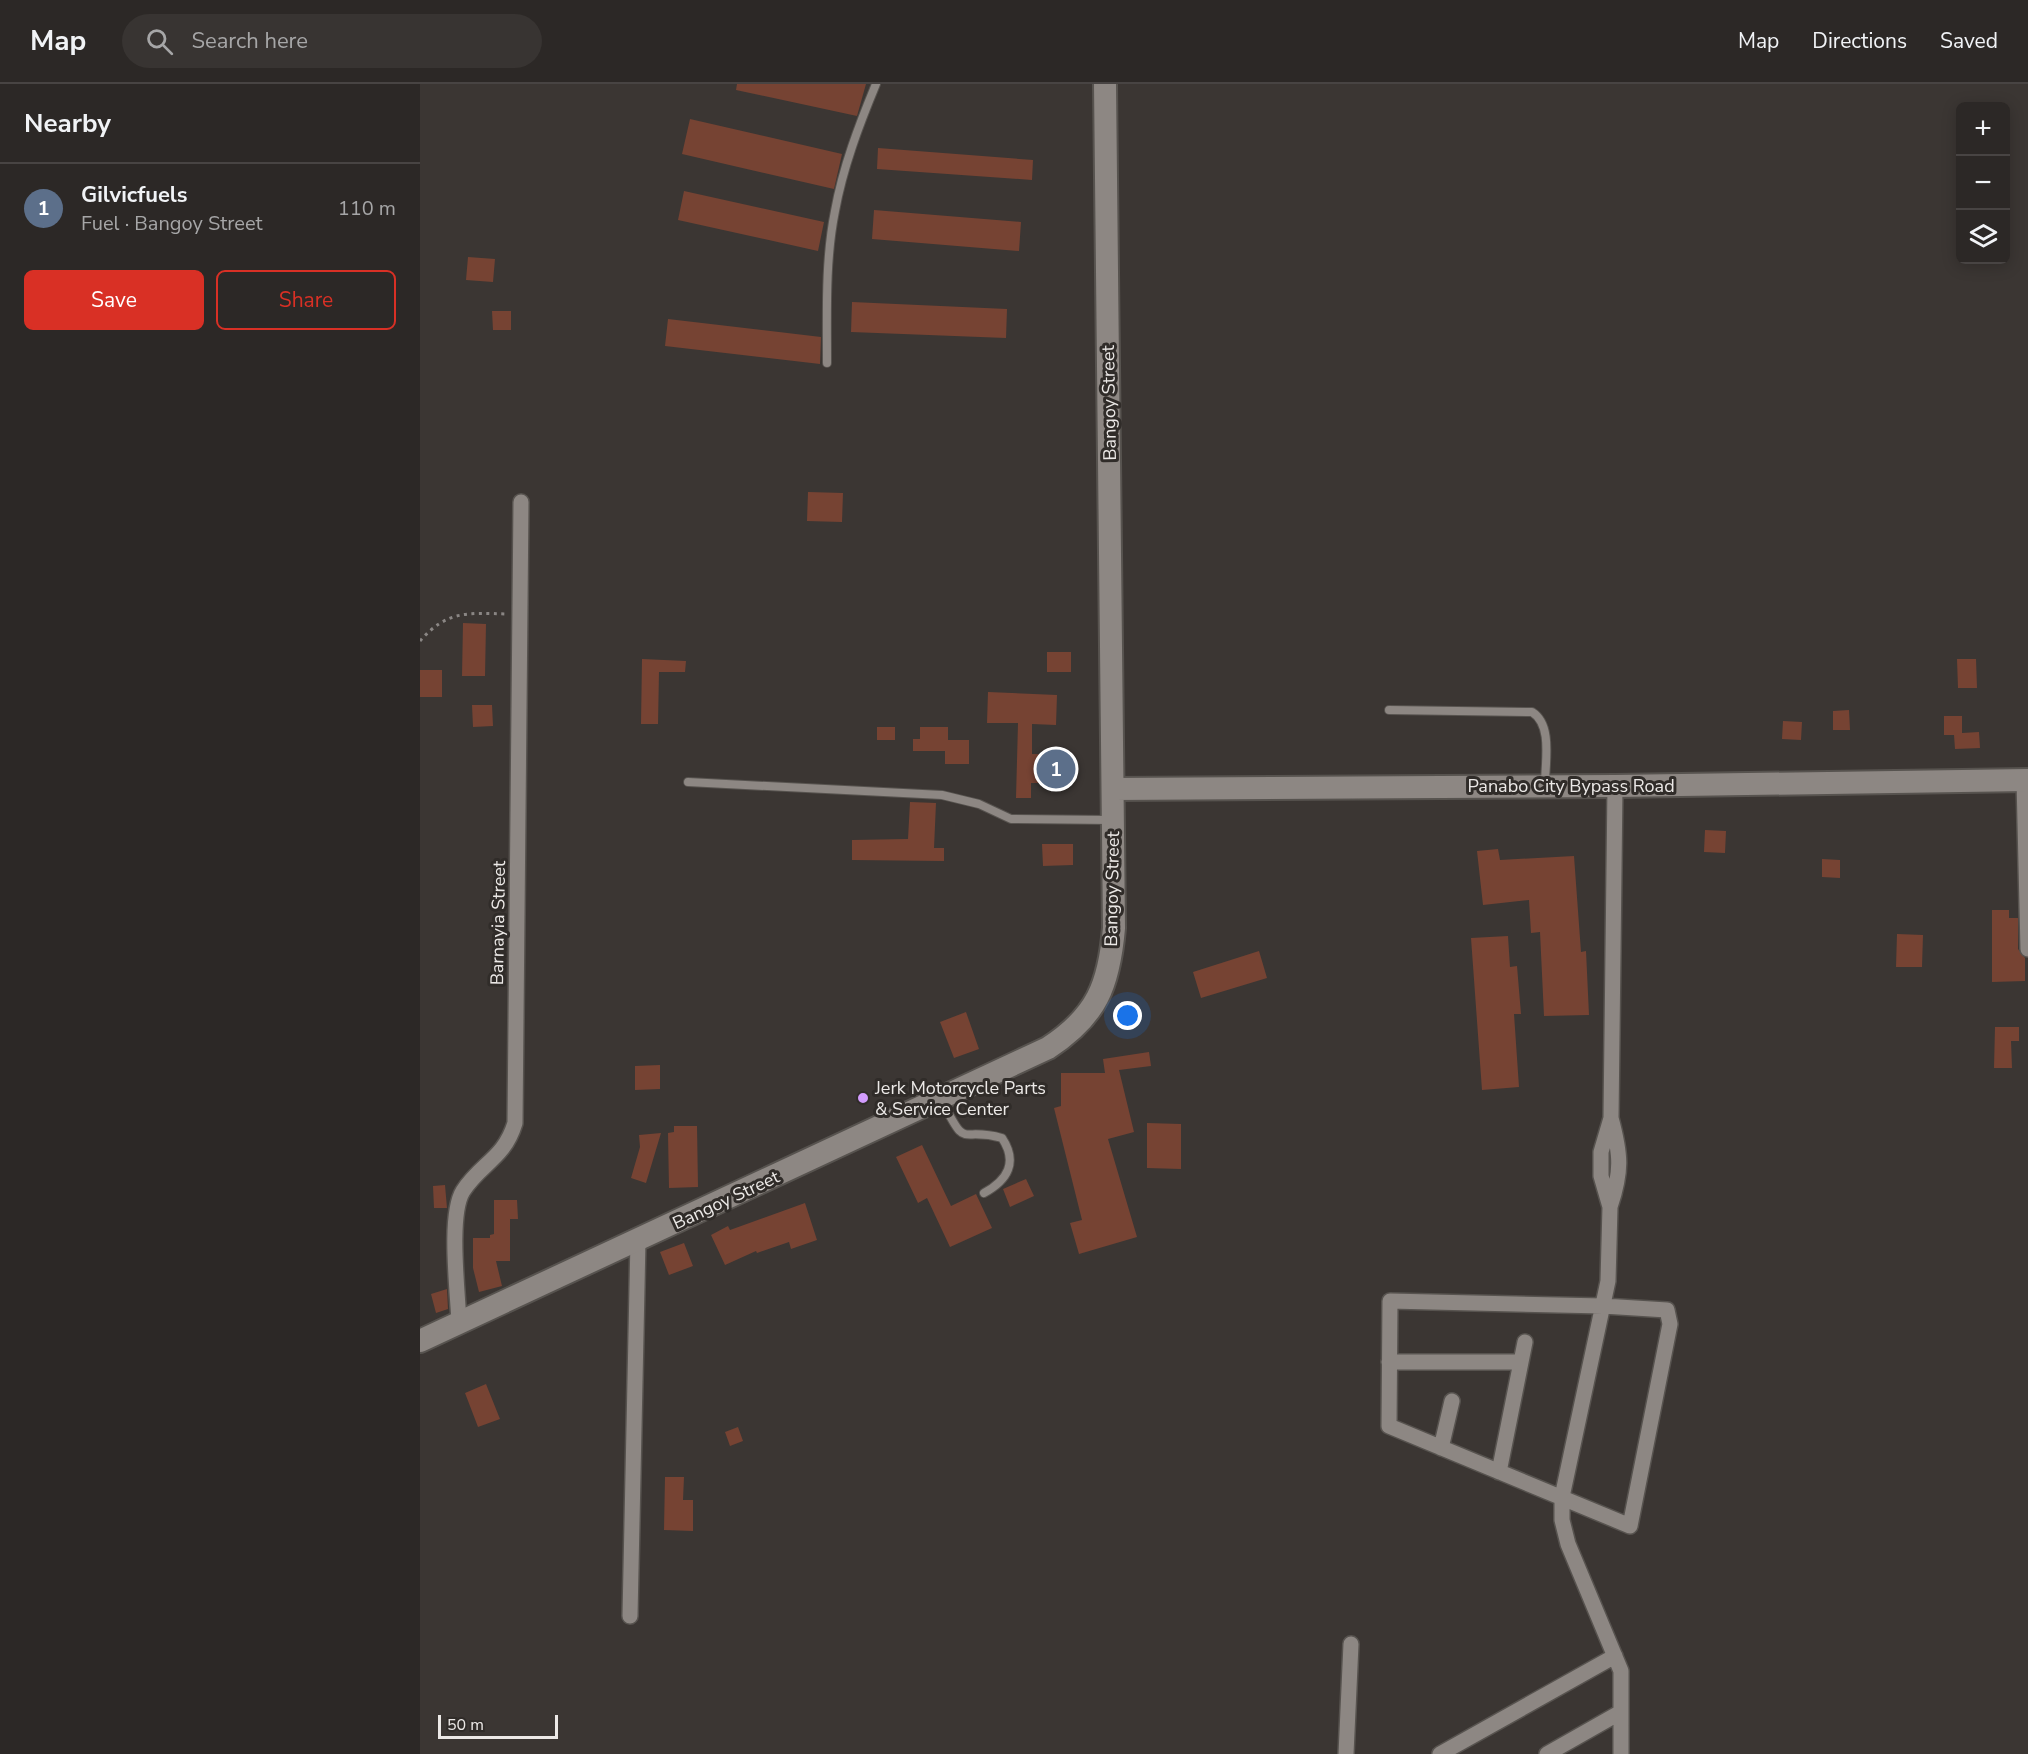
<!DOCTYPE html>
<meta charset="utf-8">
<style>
:root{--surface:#2c2826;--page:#383432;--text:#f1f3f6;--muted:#a6a6a7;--line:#484443;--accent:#d93025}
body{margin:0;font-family:"Nunito Sans",sans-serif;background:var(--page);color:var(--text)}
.controls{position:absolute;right:18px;top:18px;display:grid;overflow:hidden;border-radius:9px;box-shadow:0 3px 15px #0003}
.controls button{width:54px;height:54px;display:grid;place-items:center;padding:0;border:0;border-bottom:2px solid var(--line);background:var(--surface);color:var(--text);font:30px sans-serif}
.scale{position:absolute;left:18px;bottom:15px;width:120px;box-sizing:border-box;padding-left:6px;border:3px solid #ece9e7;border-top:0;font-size:16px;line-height:21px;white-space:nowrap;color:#ece9e7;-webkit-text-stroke:4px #302c29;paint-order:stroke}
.you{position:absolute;left:708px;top:932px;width:21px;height:21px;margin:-15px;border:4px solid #fff;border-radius:50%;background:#1a73e8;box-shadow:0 0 0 9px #1a73e833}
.badge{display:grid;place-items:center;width:39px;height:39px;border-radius:50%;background:var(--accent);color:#fff;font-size:20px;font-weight:700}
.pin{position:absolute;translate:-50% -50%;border:3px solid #fff;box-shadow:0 2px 6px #0006}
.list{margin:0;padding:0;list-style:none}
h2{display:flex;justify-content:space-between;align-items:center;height:78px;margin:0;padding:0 24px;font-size:26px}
h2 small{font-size:20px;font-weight:400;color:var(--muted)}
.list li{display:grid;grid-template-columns:39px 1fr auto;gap:18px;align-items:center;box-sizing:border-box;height:90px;padding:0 24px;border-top:2px solid var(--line)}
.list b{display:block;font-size:22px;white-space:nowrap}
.list p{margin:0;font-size:20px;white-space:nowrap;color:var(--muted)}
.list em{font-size:20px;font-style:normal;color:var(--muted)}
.actions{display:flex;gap:12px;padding:18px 24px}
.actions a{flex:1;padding:14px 0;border:2px solid var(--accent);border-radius:9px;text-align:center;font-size:21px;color:var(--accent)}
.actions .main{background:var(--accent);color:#fff}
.icon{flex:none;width:33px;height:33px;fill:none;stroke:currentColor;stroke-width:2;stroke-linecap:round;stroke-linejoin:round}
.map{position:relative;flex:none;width:1608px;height:1670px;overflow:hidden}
header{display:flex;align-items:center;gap:36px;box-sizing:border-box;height:84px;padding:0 30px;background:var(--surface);border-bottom:2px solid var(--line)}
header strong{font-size:28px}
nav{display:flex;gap:33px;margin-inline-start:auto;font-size:21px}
.search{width:420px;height:54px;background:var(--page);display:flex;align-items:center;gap:15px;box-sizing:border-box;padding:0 21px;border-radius:33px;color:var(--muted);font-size:22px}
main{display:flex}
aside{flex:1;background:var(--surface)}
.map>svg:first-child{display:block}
</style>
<header>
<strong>Map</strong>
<div class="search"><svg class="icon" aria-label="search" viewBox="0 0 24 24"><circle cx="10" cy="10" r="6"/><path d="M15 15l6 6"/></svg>Search here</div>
<nav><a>Map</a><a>Directions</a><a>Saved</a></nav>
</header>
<main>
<aside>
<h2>Nearby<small></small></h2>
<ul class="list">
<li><span class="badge" style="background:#5c6f8a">1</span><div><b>Gilvicfuels</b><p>Fuel · Bangoy Street</p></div><em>110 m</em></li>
</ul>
<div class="actions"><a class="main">Save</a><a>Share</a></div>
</aside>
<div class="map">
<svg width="1608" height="1670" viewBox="0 0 1608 1670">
<rect width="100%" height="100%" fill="#3b3633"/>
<path fill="#764333" d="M317,0H446L437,32L316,6Z
M270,35L422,70L414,105L262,70Z
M458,64L613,76L612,96L457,85Z
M264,107L404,138L398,167L258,136Z
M454,126L601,138L599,167L452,155Z
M48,173L75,175L73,198L46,196Z
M432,218L587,225L586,254L431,248Z
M72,227H91V246H73Z
M248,235L401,253L400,280L245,262Z
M388,408L423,409L422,438L387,437Z
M43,539L66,540L65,592H42Z
M627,568H651V588H627Z
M222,575L266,577L265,588H239L238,640H221Z
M1537,575H1556L1557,604H1538Z
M0,586H22V613H0Z
M568,608L637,611L636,641L612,640V670L645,671V699H611V714H596L598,639H567Z
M52,621H72L73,642L53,643Z
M1429,626L1430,646H1413V627Z
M1524,632H1542V649L1559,648L1560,664L1535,665L1534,651H1524Z
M1363,637L1382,638L1381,656L1362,655Z
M457,643H475V656H457Z
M500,643H528V656H549V680H525V667H493V655H500Z
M490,718L516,719L514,764H524V777L432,776V756L488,755Z
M1285,746L1306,747L1305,769L1284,768Z
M622,760H653V781L623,782Z
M1078,765L1080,776L1154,772L1161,868L1166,867L1169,931L1124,932L1120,848L1111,849L1109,816L1063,821L1057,767Z
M1402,775L1420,776V794L1402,793Z
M1572,826H1589V834H1598V865L1605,874V897L1572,898Z
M1477,850L1503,851L1502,883H1476Z
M1088,852L1090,883L1097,882L1101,930H1094L1099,1003L1062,1006L1051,854Z
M839,867L847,894L781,914L773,888Z
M546,928L559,965L534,974L520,938Z
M1575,943H1599V957H1591L1592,984H1574Z
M729,968L731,982L699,986L714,1048L688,1055L717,1153L659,1170L650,1139L662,1136L634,1024L641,1022V989H685L683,975Z
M240,981V1005L215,1006V982Z
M727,1039L761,1040V1085L727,1084Z
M254,1042H277L278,1103L249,1104L248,1049L254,1048Z
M241,1049L226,1099L211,1094L220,1063L219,1051Z
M502,1061L531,1122L556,1110L572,1144L530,1163L507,1114L498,1119L476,1073Z
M606,1095L614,1112L590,1123L583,1105Z
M25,1101L27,1124H14L13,1102Z
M74,1116H97L98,1135H90V1177H76L82,1202L59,1208L53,1184V1154H70V1151L74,1150Z
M385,1119L397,1156L371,1165L369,1158L337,1169L336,1167L305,1181L291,1151L308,1142L310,1146Z
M264,1159L273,1182L249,1191L240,1168Z
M27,1205L28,1225L16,1229L11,1210Z
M66,1300L80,1335L58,1343L45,1309Z
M318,1343L323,1357L310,1362L305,1348Z
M245,1393H264L263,1416H273V1447L244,1446Z"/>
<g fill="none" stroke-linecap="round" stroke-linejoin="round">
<g stroke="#57534f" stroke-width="10">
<path id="lane" d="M407,279C407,229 405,176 415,127C423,83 439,41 456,0
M969,626L1112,628C1133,641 1125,678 1125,701
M268,698L522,711L559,720L591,735L692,736
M522,1017C548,1068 538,1042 582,1054C598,1078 588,1096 564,1109"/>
</g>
<g stroke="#57534f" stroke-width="18">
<path id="street" d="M1604,696L1608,865
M1195,702L1191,1034L1181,1068V1092L1190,1123L1188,1197L1142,1413V1436L1148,1460L1201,1587V1670
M1190,1123C1202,1087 1201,1071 1191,1034
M970,1217L1183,1222L1247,1226L1250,1240L1210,1442L969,1342Z
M39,1239C38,1210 28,1131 43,1107C61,1079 84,1075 95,1039L101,418
M969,1278H1101
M1021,1364L1032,1317
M1079,1388L1105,1258
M210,1532L218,1156
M926,1670L931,1560
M1020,1670L1195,1572
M1127,1670L1201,1628"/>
</g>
<g stroke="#57534f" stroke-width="26">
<path id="secondary" d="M693,705L1195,702L1608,696
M0,1257L628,964C677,932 689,901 694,844L685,0"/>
</g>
<path stroke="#8a8684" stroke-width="3" stroke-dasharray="3 4.5" stroke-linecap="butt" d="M0,557C27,526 48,529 87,530"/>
<use href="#lane" stroke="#8d8783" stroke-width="8"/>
<use href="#street" stroke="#8d8783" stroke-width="15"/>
<use href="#secondary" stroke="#8d8783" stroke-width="22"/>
</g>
<circle fill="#d29cfd" stroke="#302c29" stroke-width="2" cx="443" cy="1014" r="6"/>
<g text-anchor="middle" stroke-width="6" stroke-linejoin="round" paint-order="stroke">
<g font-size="18" fill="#ece9e7" stroke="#302c29">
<text transform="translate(689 319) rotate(-91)" y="6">Bangoy Street</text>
<text x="1151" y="708">Panabo City Bypass Road</text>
<text transform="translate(692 805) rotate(-89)" y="6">Bangoy Street</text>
<text transform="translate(78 839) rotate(-89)" y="6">Barnayia Street</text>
<text transform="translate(306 1116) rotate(-25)" y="6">Bangoy Street</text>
</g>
<g font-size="18" fill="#ece9e7" stroke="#302c29" text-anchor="start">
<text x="455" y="1010">Jerk Motorcycle Parts<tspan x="455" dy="21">&amp; Service Center</tspan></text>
</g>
</g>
</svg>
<div class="controls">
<button>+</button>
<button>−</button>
<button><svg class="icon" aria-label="layers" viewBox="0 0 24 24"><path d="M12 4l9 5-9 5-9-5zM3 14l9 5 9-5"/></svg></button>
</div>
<div class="scale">50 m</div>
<div class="you"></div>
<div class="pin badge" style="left:636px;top:685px;background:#5c6f8a">1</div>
</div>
</main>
